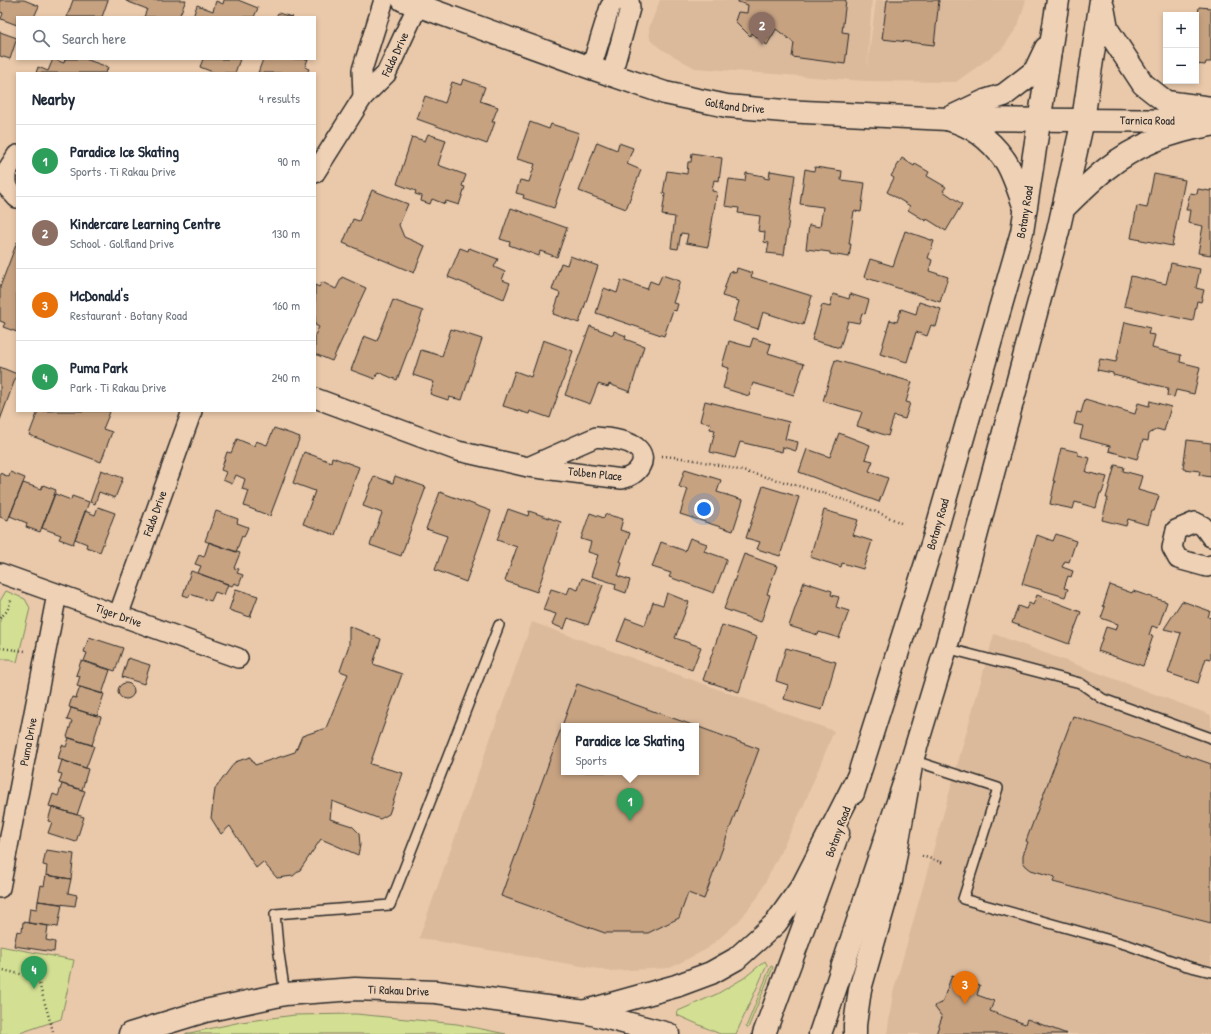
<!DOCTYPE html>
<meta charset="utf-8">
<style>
:root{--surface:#fff;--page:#f6f6f7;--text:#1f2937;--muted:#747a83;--line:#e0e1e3;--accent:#d1495b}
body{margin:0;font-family:"Patrick Hand",sans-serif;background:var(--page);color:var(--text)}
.controls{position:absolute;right:12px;top:12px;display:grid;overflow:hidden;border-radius:0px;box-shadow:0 2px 6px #0003}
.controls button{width:36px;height:36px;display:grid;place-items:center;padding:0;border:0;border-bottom:1px solid var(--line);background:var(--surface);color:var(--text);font:20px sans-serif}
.you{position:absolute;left:704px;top:509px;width:14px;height:14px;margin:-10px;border:3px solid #fff;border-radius:50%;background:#1a73e8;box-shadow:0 0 0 6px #1a73e833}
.badge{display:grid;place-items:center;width:26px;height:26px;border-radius:50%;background:var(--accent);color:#fff;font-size:13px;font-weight:700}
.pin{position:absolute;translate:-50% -33px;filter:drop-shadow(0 1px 2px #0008)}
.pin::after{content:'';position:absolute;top:21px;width:14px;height:12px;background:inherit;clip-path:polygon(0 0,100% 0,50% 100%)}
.popup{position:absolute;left:561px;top:723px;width:138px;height:52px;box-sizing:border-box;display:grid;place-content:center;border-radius:0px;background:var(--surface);filter:drop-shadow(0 1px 3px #0005);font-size:13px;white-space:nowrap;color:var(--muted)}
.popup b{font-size:15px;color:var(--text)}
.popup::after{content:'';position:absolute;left:50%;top:100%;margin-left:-8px;border:8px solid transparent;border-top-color:var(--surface)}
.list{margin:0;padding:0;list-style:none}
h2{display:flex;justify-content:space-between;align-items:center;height:52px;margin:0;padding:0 16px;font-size:17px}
h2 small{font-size:13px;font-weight:400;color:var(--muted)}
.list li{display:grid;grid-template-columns:26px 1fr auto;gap:12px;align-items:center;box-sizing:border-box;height:72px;padding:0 16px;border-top:1px solid var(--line)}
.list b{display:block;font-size:15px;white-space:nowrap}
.list p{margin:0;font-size:13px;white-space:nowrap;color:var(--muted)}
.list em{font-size:13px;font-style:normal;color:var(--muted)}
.icon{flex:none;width:22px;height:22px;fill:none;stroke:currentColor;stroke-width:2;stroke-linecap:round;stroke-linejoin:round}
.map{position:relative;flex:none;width:1211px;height:1034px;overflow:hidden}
.search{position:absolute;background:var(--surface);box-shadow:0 2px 6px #0003;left:16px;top:16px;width:300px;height:44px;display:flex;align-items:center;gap:10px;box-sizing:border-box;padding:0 14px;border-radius:0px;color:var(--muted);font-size:15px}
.panel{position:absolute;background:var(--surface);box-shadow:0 2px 6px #0003;left:16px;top:72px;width:300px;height:340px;border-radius:0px}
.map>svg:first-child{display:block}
</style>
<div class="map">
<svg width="1211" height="1034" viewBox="0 0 1211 1034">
<rect width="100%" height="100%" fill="#eac9aa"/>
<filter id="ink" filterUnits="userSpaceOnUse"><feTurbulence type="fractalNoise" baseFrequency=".025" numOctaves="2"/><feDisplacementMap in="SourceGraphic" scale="8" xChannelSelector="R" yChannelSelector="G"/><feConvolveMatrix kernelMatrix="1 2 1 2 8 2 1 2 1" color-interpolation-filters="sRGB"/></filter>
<g filter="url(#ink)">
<path fill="#dbba9c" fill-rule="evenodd" d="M660,0H872L867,68L876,0H1026L1018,26L1002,49L956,82L865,81L695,68L661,49L650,40L649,28Z
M532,622L834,731L803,807L758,897L738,922L707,949L670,968L610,971L419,938ZM564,726H696V772H564Z
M994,634L1211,715V1034H887L893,993Z"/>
<path fill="#d3e093" stroke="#7f865f" d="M6,591L25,599L30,608L17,662L10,659H0V601Z
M0,946L74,960L61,1019L17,1034H0Z
M765,961L767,965L736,1034H720L677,1015L678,1011L717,994L744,978Z
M771,966L773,967L748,1028L746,1027Z
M356,1014L457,1024L506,1034H185L241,1022L295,1015Z"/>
<path fill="#c6a281" stroke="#2b2b2b" d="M0,0H24L39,6L34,17H17V25L1,19L3,13L0,12Z
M73,0H108L102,17H67Z
M126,0H186L179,17H144L147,9L126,1Z
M224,0H238L258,8L254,17H193L197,5L213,11L216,1L223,4Z
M738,0H846L842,32L849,33L845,64L792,57L794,43L776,29L767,45L752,33L750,36L735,21L738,12L747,13L748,5L738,2Z
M887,0H939L934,45L882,39Z
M1199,7L1211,8V62H1206L1205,65L1196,64V15H1184V13L1198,14Z
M278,13L292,17H276Z
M0,32L17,38L10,59L0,56Z
M53,59L64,63L65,59H85L108,67L106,73H36L38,67L48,71Z
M203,59H240L235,73H215L200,67Z
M263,59H308L305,67L309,69L307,73H258Z
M463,79L485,87L480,101L498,107L492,122H495L487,144L417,119L425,96L445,103L452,82L461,85Z
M530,122L549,129L551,124L579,133L554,208L523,198L524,195L516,193L520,180L529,182L535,164L517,159Z
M428,134L446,140L438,165L466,175L462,186L465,187L459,205L446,201L445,204L432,199L430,204L421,201L422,196L415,194L416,191L397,184L412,137L425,141Z
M597,142L617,150L619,143L633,148L627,164L641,170L626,209L579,191Z
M692,153L722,158L719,181L714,180L712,191L717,192L708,247L686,243L688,234L681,233L678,249L671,248L675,217L662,215L665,194L663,193L667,171L687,174L688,162H691Z
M902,158L914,166L915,164L929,172L927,176L946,187L943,191L962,204L946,231L927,219L926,221L908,210L910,206L887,192L894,178L891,176Z
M815,167L842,171L841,180L865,183L861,212L854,211L849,244H851L849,257L830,254V252L806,249L809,225L820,227L823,207L800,204L805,169L814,171Z
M770,171L795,175L784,255L767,253L769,243L764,242L765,232L758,231L760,216L738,213L739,208L725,206L729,179L745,181L746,173L764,176V178L769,179Z
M1154,174L1185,180L1172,246L1131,238L1137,206L1147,208Z
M1198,189L1210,191L1211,189V255L1198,253L1203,226L1188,223L1190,210H1186L1190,193L1197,194Z
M372,190L408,204L399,225L404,237L425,246L414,273L343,243L353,219L359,221Z
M511,208L567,228L557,257L540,251L539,256L509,245L510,242L500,239Z
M905,231L934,241L928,258L932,260L929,271L948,277L940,302L864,277L870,259L893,266Z
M17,242V332L3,327L5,323L0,321V287Z
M460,248L468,251L469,248L498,259L494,267L505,272L502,280L510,283L504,299L448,277Z
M570,256L598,266L579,323L553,314L560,293L552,290L561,263L567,265Z
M1171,263L1200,269L1196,288L1204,290L1201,302L1197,301L1193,321L1124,306L1131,276L1166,284Z
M737,268L753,273L751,277L812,296L803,325L763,312L758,329L733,321L739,301L722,296L730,271L736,273Z
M662,275L680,281L673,303L678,304L676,311L673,310L664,336L596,313L604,288L617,293L621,280L647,289L650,281L658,284Z
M342,277L366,288L332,361L315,354V335L319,327L315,325V285L319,287L322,282L336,289Z
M833,294L849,299L850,294L869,300L865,314L862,313L859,323L848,321L840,348L812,340L822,305L830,307Z
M393,300L423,311L397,380L378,372L375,379L351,370L364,336L377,341Z
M919,302L941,309L936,327L931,325L927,336L916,332L907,362L880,354L890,320L897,322L901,309L916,314Z
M1125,322L1150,328L1148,334L1155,335L1152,348L1181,355L1180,362L1200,367L1194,394L1176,390L1174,397L1167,396L1168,388L1113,375V373L1097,370L1100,359L1116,362Z
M590,326L613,335L614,331L626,336L625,339L644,346L630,392L609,384L608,387L598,384L590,404L565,395Z
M451,329L482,339L462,400L449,397L448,400L430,394L434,382L413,375L421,350L442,356Z
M753,338L771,344L768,353L804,364L794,395L753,383L749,396L723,388L729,368L722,366L729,341L750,347Z
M543,340L573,351L550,418L530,411L529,414L503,406L515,371L531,377Z
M835,360L912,382L906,402L910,403L905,419L894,416L888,436L857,426L862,412L823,401Z
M0,367L17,374L0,420Z
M1085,399L1135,414L1138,403L1149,406L1150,401L1171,407L1164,431L1157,429L1149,434L1148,441L1143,440L1137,459L1109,451L1110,446L1080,438L1083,426L1074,424L1077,412L1081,413Z
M705,401L789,422L785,439L798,442L796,451L783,447L782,452L740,442L735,458L710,452L715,430L710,429L711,424L700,421Z
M38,411H107L110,412L103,429L112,432L101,462L29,435Z
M274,428L300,437L270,516L244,506L249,491L242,489L245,479L236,475L232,484L223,480L226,472L221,470L227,452L231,453L237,439L254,446L256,441L267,445Z
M839,433L870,445L865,459L873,461L869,471L888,478L879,502L799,472L807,449L830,457Z
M1187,440L1211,443V477L1199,475L1200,471L1183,469Z
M1061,448L1078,452V455L1090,458L1086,472L1107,477L1102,493H1100L1096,508L1075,502L1073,509L1050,504L1055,481H1053Z
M304,452L331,462L332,457L359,467L335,535L303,524L315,491L293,483Z
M1115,465L1124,467L1123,471L1142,476L1138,490L1159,496L1154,511H1152L1148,525L1128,519L1126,526L1102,520L1108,498H1106Z
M685,469L721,480L717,492L743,500L733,531L680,514L688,489L679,487Z
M101,470L123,478L115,498L99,492L95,504L90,502Z
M10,472L25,478L8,520L0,517V473L9,477Z
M374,476L393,483L395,476L426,487L401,556L370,545L382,513L363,506Z
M23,483L41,489L43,485L56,490L40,532L26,527L27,523L10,516Z
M763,486L799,497L780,556L757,549L760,542L746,538Z
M440,492L491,511L466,582L435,570L447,536L426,529Z
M55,494L71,500L72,496L89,502L73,544L59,539L61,535L42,528Z
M98,507L115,513L100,552L86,547L87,544L75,539L85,511L95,515Z
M508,509L528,516L529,511L561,522L537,592L505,581L517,547L497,540Z
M824,510L858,520L853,535L872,541L863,569L842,563L841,567L810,557Z
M216,511L238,519L237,523L248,527L244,537L242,536L236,552L205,541Z
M590,513L604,518L605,514L623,519L620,530L630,533L620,562L622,563L618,576L630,580L626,593L615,589L616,584L591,576L598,555L588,552L591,542L581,539Z
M1056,534L1076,541L1069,562L1065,561L1062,567L1073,571L1071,577L1068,576L1064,588L1068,589L1065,597L1022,584L1037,535L1053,541Z
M690,538L707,544L704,551L727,559L714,593L669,577L671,573L652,567L661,542L685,551Z
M209,542L240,553L234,568L239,569L237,573L243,575L239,585L234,583L232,586L198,573L201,566L195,564L199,555L204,557Z
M744,554L777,566L767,594L770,595L761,622L724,609Z
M191,571L228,584L224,595L215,592L211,601L190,594L189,597L183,595Z
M582,578L603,585L588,625L568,618L564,629L552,624L556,614L543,610L551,589L567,594L570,587L578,590Z
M804,582L832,591L831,595L839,597L836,607L849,611L839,638L819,632L818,635L789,626Z
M1110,585L1132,593L1133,591L1167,602L1158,628L1152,626L1149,635L1153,636L1143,666L1098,651L1106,627L1116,630L1118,624L1101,618L1105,607L1103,606Z
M236,589L258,596L250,617L229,610Z
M667,593L689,602L675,638L701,647L692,670L617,641L626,618L645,625L653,602L663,605Z
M1037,595L1081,612L1069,644L1012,623L1018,606L1026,609L1029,603L1033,605Z
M1182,601L1210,611L1208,617L1211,618V659L1206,658L1198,683L1168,673L1181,633L1164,629Z
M722,625L757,637L739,692L703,680Z
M349,626L381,639L373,664L402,674L370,764L403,773L389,814L380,819L332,801L330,819L352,826L359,833L360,845L358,855L321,839L300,870L293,876L277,878L263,862L256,868L230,826L221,834L211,818L215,789L235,762L250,757L255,765L295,752L302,736L326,728L348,674L340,671L349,645Z
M89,637L123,648L115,671L84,661L87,653L84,652Z
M786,648L836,662L822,710L784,699L788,685L776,681Z
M128,658L150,665L144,684L122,677Z
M81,661L110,670L102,694L77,686L80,676L76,675Z
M118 691a8 8 0 1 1 16 0a8 8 0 1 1-16 0Z
M577,684L695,726H564V772H696V726L759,749L704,899L688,893L679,918L648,933H605L501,896Z
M80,687L104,694L97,716L69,707L72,697L76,698Z
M71,708L101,717L92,745L67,737L72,721L67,720Z
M1073,716L1211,764V923L1053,882L1055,877L1031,870L1026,866L1023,862V855L1028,842L1026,841Z
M69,738L94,746L86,768L58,759L62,745L66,747Z
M62,760L88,769L82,790L59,783L62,774L58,773Z
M62,784L85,791L77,815L49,806L53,794L58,796Z
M52,807L84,817L76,842L48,833L52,822L48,821Z
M46,850L74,854L71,879L46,875L47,866L43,865Z
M46,875L71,879L68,893L77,895L75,906L38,901L41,885L44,886Z
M38,901L62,904L58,927L28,923L30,908L37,909Z
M23,922L48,926L46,940L55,942L54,952L14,946L17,931L22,932Z
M952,975L980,985L977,995L994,1001L990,1011L1025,1024L1027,1019L1067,1034H936L942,1017L934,1006L942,1003Z"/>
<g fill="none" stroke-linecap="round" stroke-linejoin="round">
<g stroke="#2b2b2b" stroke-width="12">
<path id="service" d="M946,648L1080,683L1103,699L1211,738
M912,760L998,788L963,899L1128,945L1187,966L1211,972
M285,994L278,947L275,914L390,905L499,625"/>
</g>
<g stroke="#2b2b2b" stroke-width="22">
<g id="minor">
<path d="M591,68L610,7L615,0"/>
<path d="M612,74L630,8L629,0"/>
<path d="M363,97L362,70L384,0"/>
<path d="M17,155L6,172V186L17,198"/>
<path id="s1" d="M315,173L363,97L386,74L418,5"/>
<path d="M315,398L458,451L528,467L622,479C637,476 651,459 636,447C628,440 607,438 596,437L528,467"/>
<path d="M1211,537L1203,526L1195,522L1176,530L1172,548L1178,559L1207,567L1211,565"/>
<path id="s2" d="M0,573L238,658"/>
<path id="s3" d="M118,616L192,411"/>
<path id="s4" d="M0,888L57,594"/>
</g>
</g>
<g stroke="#2b2b2b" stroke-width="25">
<g id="tertiary">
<path id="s5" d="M403,0L591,68L665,93L727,106L784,111L947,119L1208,121"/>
</g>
</g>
<g stroke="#2b2b2b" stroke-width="25">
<g id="secondary">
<path d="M1103,7L1107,29L1143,84L1166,102L1211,108"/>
<path d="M947,119L985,101L1004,95L1035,71L1046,48"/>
<path d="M947,119C972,126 989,138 1004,159C1012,169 1020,195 1025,208"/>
<path d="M1063,209C1077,195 1091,181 1106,169C1136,145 1174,131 1211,125"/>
<path id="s6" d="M853,793L934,538L1022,232L1058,0"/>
<path d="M764,1034L838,833"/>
<path d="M820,1034L912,760L946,648L1058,231L1083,120L1101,0"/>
</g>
</g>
<g stroke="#2b2b2b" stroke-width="25">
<g id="primary">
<path d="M586,1011L676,986L711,973L736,959L776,923L803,885L859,775"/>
<path id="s7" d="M130,1034L205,1011L285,994L355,989L436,992L585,1012L668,1034"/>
<path d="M855,1034V1025L860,989L891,881L912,760"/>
</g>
</g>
<path stroke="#2b2b2b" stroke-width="2.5" stroke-dasharray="1 3" stroke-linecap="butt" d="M662,456C695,458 726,467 758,475C807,488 856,501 901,523
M0,618L7,611L12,598
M0,648L25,651
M922,856L944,863
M0,969C12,973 26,974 38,980L53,1031"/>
<use href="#service" stroke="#efd1b5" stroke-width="9"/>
<use href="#minor" stroke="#efd1b5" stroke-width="19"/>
<use href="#tertiary" stroke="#efd1b5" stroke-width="22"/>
<use href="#secondary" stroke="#efd1b5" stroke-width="22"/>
<use href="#primary" stroke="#efd1b5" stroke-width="22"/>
</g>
</g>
<g text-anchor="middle" stroke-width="4" stroke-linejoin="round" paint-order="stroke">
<g font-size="12" fill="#2b2b2b" stroke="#efd1b5">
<text dy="4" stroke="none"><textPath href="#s1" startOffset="144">Faldo Drive</textPath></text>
<text dy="4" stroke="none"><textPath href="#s5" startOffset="349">Golfland Drive</textPath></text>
<text dy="4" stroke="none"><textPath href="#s5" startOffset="762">Tarnica Road</textPath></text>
<text dy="4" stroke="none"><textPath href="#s6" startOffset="606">Botany Road</textPath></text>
<text transform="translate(595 474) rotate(6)" y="4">Tolben Place</text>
<text dy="4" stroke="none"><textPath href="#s3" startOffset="109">Faldo Drive</textPath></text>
<text dy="4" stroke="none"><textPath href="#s6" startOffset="282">Botany Road</textPath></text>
<text dy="4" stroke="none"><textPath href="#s2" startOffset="126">Tiger Drive</textPath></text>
<text dy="4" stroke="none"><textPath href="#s4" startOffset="149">Puma Drive</textPath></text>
<text transform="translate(838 832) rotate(-70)" y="4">Botany Road</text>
<text dy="4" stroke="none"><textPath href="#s7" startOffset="274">Ti Rakau Drive</textPath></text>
</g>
</g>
</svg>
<div class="controls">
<button>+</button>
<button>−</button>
</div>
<div class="you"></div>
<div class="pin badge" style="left:630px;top:821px;background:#2e9e5b">1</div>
<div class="popup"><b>Paradice Ice Skating</b>Sports</div>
<div class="pin badge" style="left:762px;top:45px;background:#8d6e63">2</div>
<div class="pin badge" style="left:965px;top:1004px;background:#e8710a">3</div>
<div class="pin badge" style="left:34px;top:989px;background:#2e9e5b">4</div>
<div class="search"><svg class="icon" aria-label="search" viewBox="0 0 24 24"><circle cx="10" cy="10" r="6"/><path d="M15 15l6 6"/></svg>Search here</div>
<section class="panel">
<h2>Nearby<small>4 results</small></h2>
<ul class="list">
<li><span class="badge" style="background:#2e9e5b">1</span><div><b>Paradice Ice Skating</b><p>Sports · Ti Rakau Drive</p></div><em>90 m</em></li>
<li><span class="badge" style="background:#8d6e63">2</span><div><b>Kindercare Learning Centre</b><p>School · Golfland Drive</p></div><em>130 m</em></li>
<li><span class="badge" style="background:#e8710a">3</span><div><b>McDonald's</b><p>Restaurant · Botany Road</p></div><em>160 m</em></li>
<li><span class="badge" style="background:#2e9e5b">4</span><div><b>Puma Park</b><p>Park · Ti Rakau Drive</p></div><em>240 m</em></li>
</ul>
</section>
</div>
